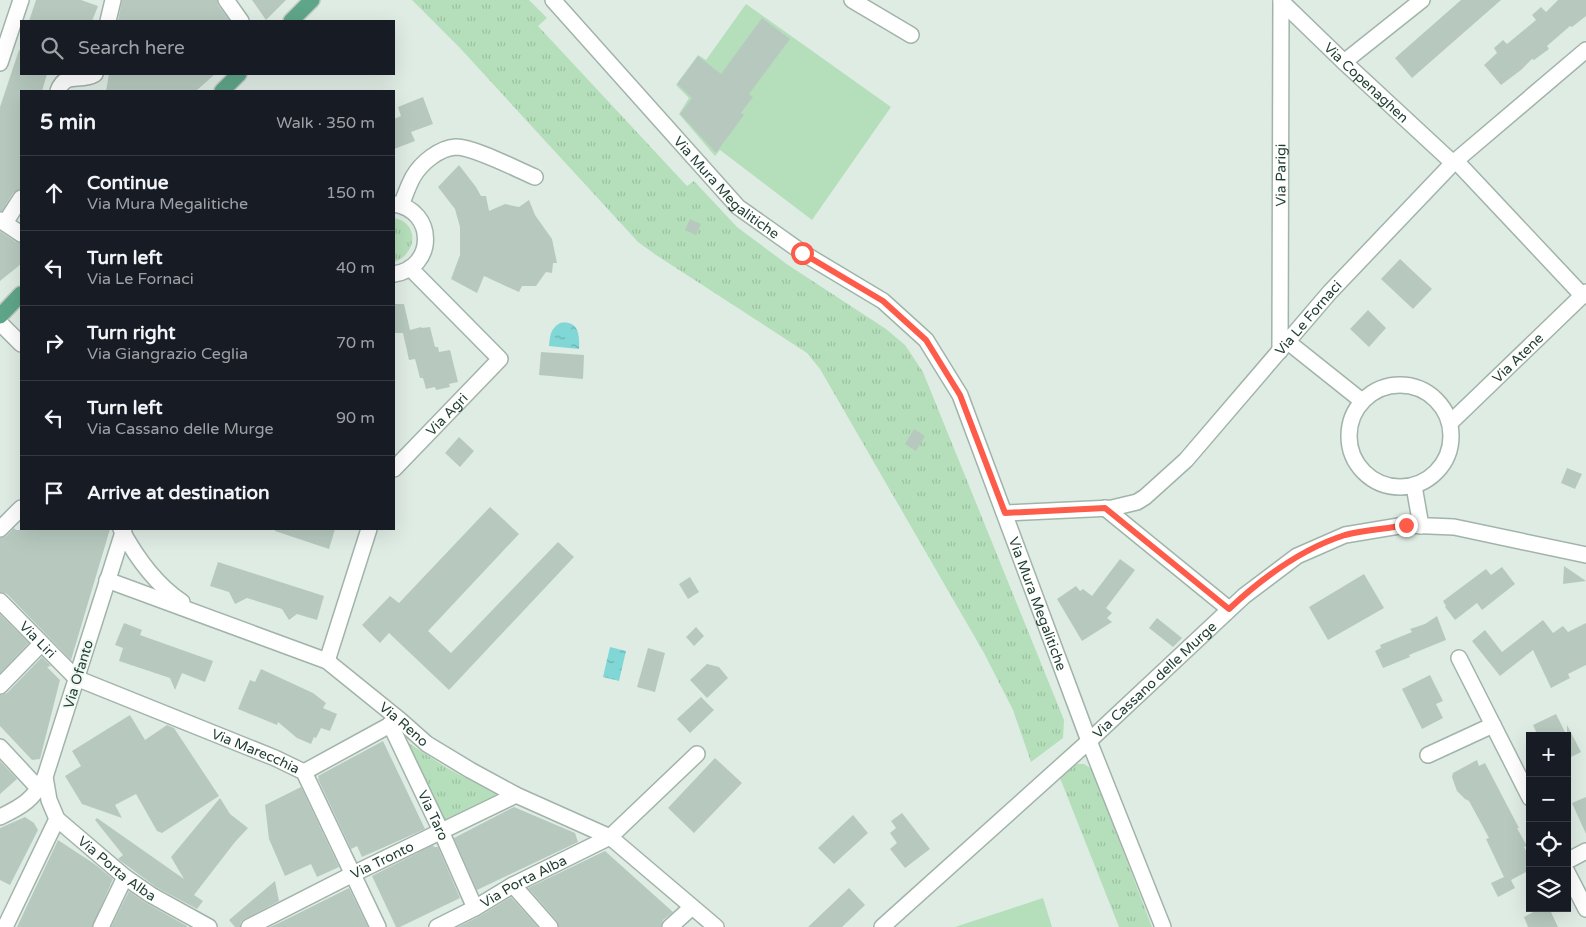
<!DOCTYPE html>
<meta charset="utf-8">
<style>
:root{--surface:#171b24;--page:#20242c;--text:#f1f3f6;--muted:#9ea1a6;--line:#363941}
body{margin:0;font-family:"Varela Round",sans-serif;background:var(--page);color:var(--text)}
.controls{position:absolute;right:15px;bottom:15px;display:grid;overflow:hidden;border-radius:0px;box-shadow:0 5px 20px #0002}
.controls button{width:45px;height:45px;display:grid;place-items:center;padding:0;border:0;border-bottom:1px solid var(--line);background:var(--surface);color:var(--text);font:25px sans-serif}
.stop{position:absolute;width:15px;height:15px;margin:-11px;border:4px solid #fe5c4a;border-radius:50%;background:#fff}
.stop.end{background:#fe5c4a;border-color:#fff;box-shadow:0 1px 5px #0008}
.list{margin:0;padding:0;list-style:none}
h2{display:flex;justify-content:space-between;align-items:center;height:65px;margin:0;padding:0 20px;font-size:21px}
h2 small{font-size:16px;font-weight:400;color:var(--muted)}
.list li{display:grid;grid-template-columns:32px 1fr auto;gap:15px;align-items:center;box-sizing:border-box;height:75px;padding:0 20px;border-top:1px solid var(--line)}
.list b{display:block;font-size:19px;white-space:nowrap}
.list p{margin:0;font-size:16px;white-space:nowrap;color:var(--muted)}
.list em{font-size:16px;font-style:normal;color:var(--muted)}
.icon{flex:none;width:28px;height:28px;fill:none;stroke:currentColor;stroke-width:2;stroke-linecap:round;stroke-linejoin:round}
.map{position:relative;flex:none;width:1586px;height:927px;overflow:hidden}
.search{position:absolute;background:var(--surface);box-shadow:0 5px 20px #0002;left:20px;top:20px;width:375px;height:55px;display:flex;align-items:center;gap:12px;box-sizing:border-box;padding:0 18px;border-radius:0px;color:var(--muted);font-size:19px}
.panel{position:absolute;background:var(--surface);box-shadow:0 5px 20px #0002;left:20px;top:90px;width:375px;height:440px;border-radius:0px}
.map>svg:first-child{display:block}
</style>
<div class="map">
<svg width="1586" height="927" viewBox="0 0 1586 927">
<defs>
<pattern id="park-tufts" width="24" height="20" patternUnits="userSpaceOnUse" patternTransform="scale(1.25)"><rect width="24" height="20" fill="#b5dfba"/><path d="M3 7l-1-3M5 7V3M7 7l1-3M15 17l-1-3M17 17v-4M19 17l1-3" fill="none" stroke="#9bc0a0"/></pattern>
<pattern id="water-ripples" width="26" height="14" patternUnits="userSpaceOnUse" patternTransform="scale(1.25)"><rect width="26" height="14" fill="#81d6d6"/><path d="M2 4q2-2 4 0t4 0M15 11q2-2 4 0t4 0" fill="none" stroke="#69afae"/></pattern>
</defs>
<rect width="100%" height="100%" fill="#dfece4"/>
<path fill="url(#park-tufts)" d="M412,0H529L547,18L538,26L687,186L694,181L737,227L788,265L886,329L905,345L923,372L1064,720L1063,738L1031,762L1013,710L984,653L820,369L807,353L656,255L638,242L459,47Z
M394,218C420,223 417,254 394,262Z
M404,740L447,768L497,795L444,821Z
M1076,764H1084L1092,769L1152,927H1119L1060,778Z"/>
<path fill="#b5dfba" d="M746,4L891,107L812,220L720,150L715,156L679,114L689,98L676,85L698,55L706,60Z
M1043,898L1052,927H955Z"/>
<path fill="url(#water-ripples)" d="M560,323C578,320 580,334 579,349L549,346C550,336 550,329 560,323Z
M610,647L626,651L619,681L603,677Z"/>
<path fill="#b7c9bf" d="M36,0H81L98,6L92,21H29Z
M122,0H217L218,5L230,21H118Z
M252,0H286L266,20Z
M1461,0H1501L1412,78L1395,58Z
M1558,0H1586V16L1572,27L1570,26L1547,46L1549,49L1534,60L1532,59L1521,70L1501,85L1484,65L1497,53L1494,48L1503,40L1507,44L1536,20L1532,15L1541,7L1546,12Z
M762,18L790,39L749,94L753,97L741,113L744,115L716,153L680,114L692,98L677,84L698,56L721,74Z
M19,50L21,51V74H47L42,91H21V189L13,193L2,211H0V107Z
M109,74H215L196,91H106Z
M423,97L433,124L411,132L415,141L394,149V119L401,116L398,107Z
M459,165L476,187L481,196H486L489,211L505,204L519,207L529,200L535,215L552,239L557,263H553L552,273L546,272L536,286H522L519,292L484,276L477,293L451,279L460,255V227L455,209L438,187Z
M690,219L701,224L696,235L685,230Z
M0,231L16,242L21,243V264L0,281Z
M1400,259L1432,289L1413,309L1381,279Z
M394,304H404L410,330L421,327L422,328L430,327L435,347H438L439,352L450,350L458,382L449,384L450,387L436,390L435,387L426,389L423,378H420L415,359L409,360L403,333H394Z
M1368,310L1386,328L1369,347L1350,329Z
M541,352L584,355L583,379L539,375Z
M914,429L925,436L916,451L905,444Z
M459,437L474,451L460,467L445,453Z
M1567,468L1582,474L1575,489L1561,483Z
M490,507L519,534L428,631L451,653L558,542L574,557L449,690L389,633L380,643L362,625L390,596L399,603Z
M14,528L16,530L110,529L71,660L7,594L0,592V538L6,536Z
M275,529H335L329,549L275,531Z
M1120,559L1135,570L1106,608L1112,613L1107,618L1112,622L1082,641L1057,599L1076,586L1080,591L1083,589L1092,596Z
M218,562L324,596L317,620L297,614L289,620L282,609L247,598L235,604L229,592L210,586Z
M1564,566L1586,581L1563,584Z
M1502,567L1515,584L1482,610L1477,603L1455,620L1445,607L1446,606L1443,601L1486,569L1491,575Z
M1364,574L1384,608L1328,640L1309,607Z
M690,577L699,592L688,599L679,584Z
M0,614L29,643L0,673Z
M1437,616L1446,640L1409,655L1410,657L1383,668L1375,651L1381,648L1380,645L1412,632L1410,629L1425,624Z
M1157,618L1182,638L1173,647L1149,628Z
M1543,620L1553,633L1563,626L1568,632L1586,623V665L1568,674L1570,678L1551,688L1533,650L1500,676L1472,641L1485,630L1502,652Z
M124,623L142,630L140,635L213,661L205,682L182,673L175,690L170,678L119,661L123,648L115,645Z
M696,627L704,636L694,646L686,637Z
M648,648L665,653L655,692L637,687Z
M42,657L51,666L47,667L60,680L40,759L32,760L0,726V695L7,693Z
M707,664L719,667L728,678L707,698L690,680Z
M261,669L313,693L326,703L323,708L337,714L330,731L321,728L316,738L314,737L311,744L297,738L278,722L277,725L238,709L250,680L255,682Z
M1430,675L1443,701L1436,704L1443,718L1422,729L1402,689Z
M701,697L714,710L690,733L677,719Z
M1556,714L1567,736H1538L1533,725Z
M130,715L145,740L167,725L174,728L219,796L162,833L157,831L136,794L115,805L122,818L82,804L65,776L81,766L72,751Z
M1567,725L1581,752L1567,759Z
M383,741L425,829L362,857L357,846L351,849L318,779L319,778L318,776Z
M715,758L742,783L694,833L668,808Z
M1477,760L1479,766L1485,763L1519,828H1517L1527,846L1524,847L1530,858V870L1511,880L1515,888L1498,897L1491,883L1504,877L1486,839L1489,838L1469,801L1465,799L1457,791L1452,777L1453,773Z
M0,761L17,779L0,794Z
M301,787L339,867L317,877L311,864L285,876L269,839L265,805Z
M1586,797V834L1572,803Z
M220,798L230,814L248,828L235,842L194,895L203,901L197,909L156,887L118,859L123,855L95,820L97,818L184,879L171,857Z
M514,807L575,833L578,842L477,890L454,838Z
M902,813L930,849L905,868L890,849L897,843L890,833L896,828L891,821Z
M853,815L868,833L834,864L818,848Z
M25,817L34,823L38,830L10,885L0,880V828Z
M58,840L96,865L113,879L92,927H17Z
M433,845L434,847H438L460,898L400,927H396L372,876Z
M605,851L673,912L663,920L661,927H559L557,921L528,888Z
M275,881L279,901L245,919L241,922L240,927H235L229,920Z
M349,888L368,927H270L283,921Z
M849,888L865,905L842,927H808Z
M129,891L146,903L187,926V927H111Z
M511,897L538,927H458L480,916Z
M1541,908H1549L1558,927H1528L1524,917Z"/>
<g fill="none" stroke-linecap="round" stroke-linejoin="round">
<g stroke="#a1b4aa" stroke-width="18">
<g id="minor">
<path d="M226,0L241,21"/>
<path id="s1" d="M553,0L738,207L803,253L883,301L926,340L960,395L1089,741L1163,927"/>
<path d="M852,0L911,35"/>
<path id="s2" d="M1281,1L1344,62L1453,163"/>
<path d="M108,21L113,0"/>
<path d="M1344,62L1422,0"/>
<path d="M0,63L21,0"/>
<path d="M58,91C65,71 80,83 95,74"/>
<path d="M1456,161L1583,296"/>
<path d="M394,204C436,210 436,268 394,274"/>
<path d="M401,205C405,196 408,186 413,177C421,163 439,148 456,147C474,147 516,169 535,177"/>
<path d="M0,220L21,234"/>
<path d="M5,223L21,198"/>
<path d="M0,323L21,344"/>
<path d="M1288,342L1362,401"/>
<path id="s3" d="M1280,351L1281,0"/>
<circle cx="1400" cy="436" r="51"/>
<path id="s4" d="M1450,423L1586,292"/>
<path id="s5" d="M394,469L500,359L410,268"/>
<path d="M1414,486L1421,526"/>
<path d="M1105,508L1229,609"/>
<path id="s6" d="M1005,513L1112,508L1137,502L1145,497L1186,460L1330,292L1453,163L1586,50"/>
<path d="M0,529L21,508"/>
<path d="M121,529C136,557 155,584 182,602"/>
<path id="s7" d="M124,529L45,777L49,800L57,819L125,877L151,895L209,927"/>
<path id="s8" d="M107,580L327,661L400,720L427,744L470,770L516,795L610,837L716,927"/>
<path id="s9" d="M0,601L76,678L275,758L304,772L378,927"/>
<path d="M1459,658L1530,798"/>
<path d="M327,661L369,529"/>
<path d="M0,686L41,644"/>
<path id="s10" d="M390,724L441,831L475,908"/>
<path d="M0,747L39,789"/>
<path d="M1428,755L1493,725"/>
<path d="M304,772L399,720"/>
<path d="M0,817C23,806 34,799 45,777"/>
<path d="M1567,861L1586,851"/>
<path d="M1567,872L1586,909"/>
<path d="M513,885L550,927"/>
<path d="M5,927L57,819"/>
<path d="M101,927L125,877"/>
<path id="s11" d="M249,927L353,874L516,795"/>
<path id="s12" d="M437,927L475,908L513,885L610,837L697,754"/>
<path d="M670,927L692,907"/>
<path id="s13" d="M882,927L1089,741L1244,596L1297,556L1345,535L1405,525L1454,527L1586,555"/>
</g>
</g>
<g stroke="#c0c9c5" stroke-width="18">
<path id="major" d="M291,21L312,0
M222,91L239,74
M0,316L21,294"/>
</g>
<use href="#minor" stroke="#fff" stroke-width="15"/>
<use href="#major" stroke="#5fa589" stroke-width="15"/>
</g>
<g fill="none" stroke-linecap="round" stroke-linejoin="round">
<path stroke="#fe5c4a" stroke-width="6" d="M802,253L883,301L926,340L960,395L1005,513L1105,508L1229,609C1262,578 1301,549 1345,535C1364,530 1386,529 1406,525"/>
</g>
<g text-anchor="middle" stroke-width="4" stroke-linejoin="round" paint-order="stroke">
<g font-size="14" fill="#1e3d30" stroke="#eff8f2">
<text dy="5" stroke="none"><textPath href="#s2" startOffset="118">Via Copenaghen</textPath></text>
<text dy="5" stroke="none"><textPath href="#s3" startOffset="176">Via Parigi</textPath></text>
<text dy="5" stroke="none"><textPath href="#s1" startOffset="256">Via Mura Megalitiche</textPath></text>
<text dy="5" stroke="none"><textPath href="#s6" startOffset="385">Via Le Fornaci</textPath></text>
<text dy="5" stroke="none"><textPath href="#s4" startOffset="94">Via Atene</textPath></text>
<text dy="5" stroke="none"><textPath href="#s5" startOffset="76">Via Agri</textPath></text>
<text dy="5" stroke="none"><textPath href="#s1" startOffset="796">Via Mura Megalitiche</textPath></text>
<text dy="5" stroke="none"><textPath href="#s9" startOffset="54">Via Liri</textPath></text>
<text transform="translate(78 674) rotate(-73)" y="5">Via Ofanto</text>
<text dy="5" stroke="none"><textPath href="#s13" startOffset="368">Via Cassano delle Murge</textPath></text>
<text dy="5" stroke="none"><textPath href="#s8" startOffset="334">Via Reno</textPath></text>
<text dy="5" stroke="none"><textPath href="#s9" startOffset="302">Via Marecchia</textPath></text>
<text dy="5" stroke="none"><textPath href="#s10" startOffset="101">Via Taro</textPath></text>
<text dy="5" stroke="none"><textPath href="#s11" startOffset="149">Via Tronto</textPath></text>
<text dy="5" stroke="none"><textPath href="#s7" startOffset="382">Via Porta Alba</textPath></text>
<text dy="5" stroke="none"><textPath href="#s12" startOffset="98">Via Porta Alba</textPath></text>
</g>
</g>
</svg>
<div class="controls">
<button>+</button>
<button>−</button>
<button><svg class="icon" aria-label="locate" viewBox="0 0 24 24"><circle cx="12" cy="12" r="6"/><path d="M12 2v4M12 18v4M2 12h4M18 12h4"/></svg></button>
<button><svg class="icon" aria-label="layers" viewBox="0 0 24 24"><path d="M12 4l9 5-9 5-9-5zM3 14l9 5 9-5"/></svg></button>
</div>
<div class="stop" style="left:802px;top:253px"></div>
<div class="stop end" style="left:1406px;top:525px"></div>
<div class="search"><svg class="icon" aria-label="search" viewBox="0 0 24 24"><circle cx="10" cy="10" r="6"/><path d="M15 15l6 6"/></svg>Search here</div>
<section class="panel">
<h2>5 min<small>Walk · 350 m</small></h2>
<ul class="list">
<li><svg class="icon" aria-label="ahead" viewBox="0 0 24 24"><path d="M12 20V5M6 11l6-6 6 6"/></svg><div><b>Continue</b><p>Via Mura Megalitiche</p></div><em>150 m</em></li>
<li><svg class="icon" aria-label="left" viewBox="0 0 24 24"><path d="M17 20v-9H6M10 6l-5 5 5 5"/></svg><div><b>Turn left</b><p>Via Le Fornaci</p></div><em>40 m</em></li>
<li><svg class="icon" aria-label="right" viewBox="0 0 24 24"><path d="M7 20v-9h11M14 6l5 5-5 5"/></svg><div><b>Turn right</b><p>Via Giangrazio Ceglia</p></div><em>70 m</em></li>
<li><svg class="icon" aria-label="left" viewBox="0 0 24 24"><path d="M17 20v-9H6M10 6l-5 5 5 5"/></svg><div><b>Turn left</b><p>Via Cassano delle Murge</p></div><em>90 m</em></li>
<li><svg class="icon" aria-label="arrive" viewBox="0 0 24 24"><path d="M6 21V4h12l-3 4 3 4H6"/></svg><div><b>Arrive at destination</b></div></li>
</ul>
</section>
</div>
